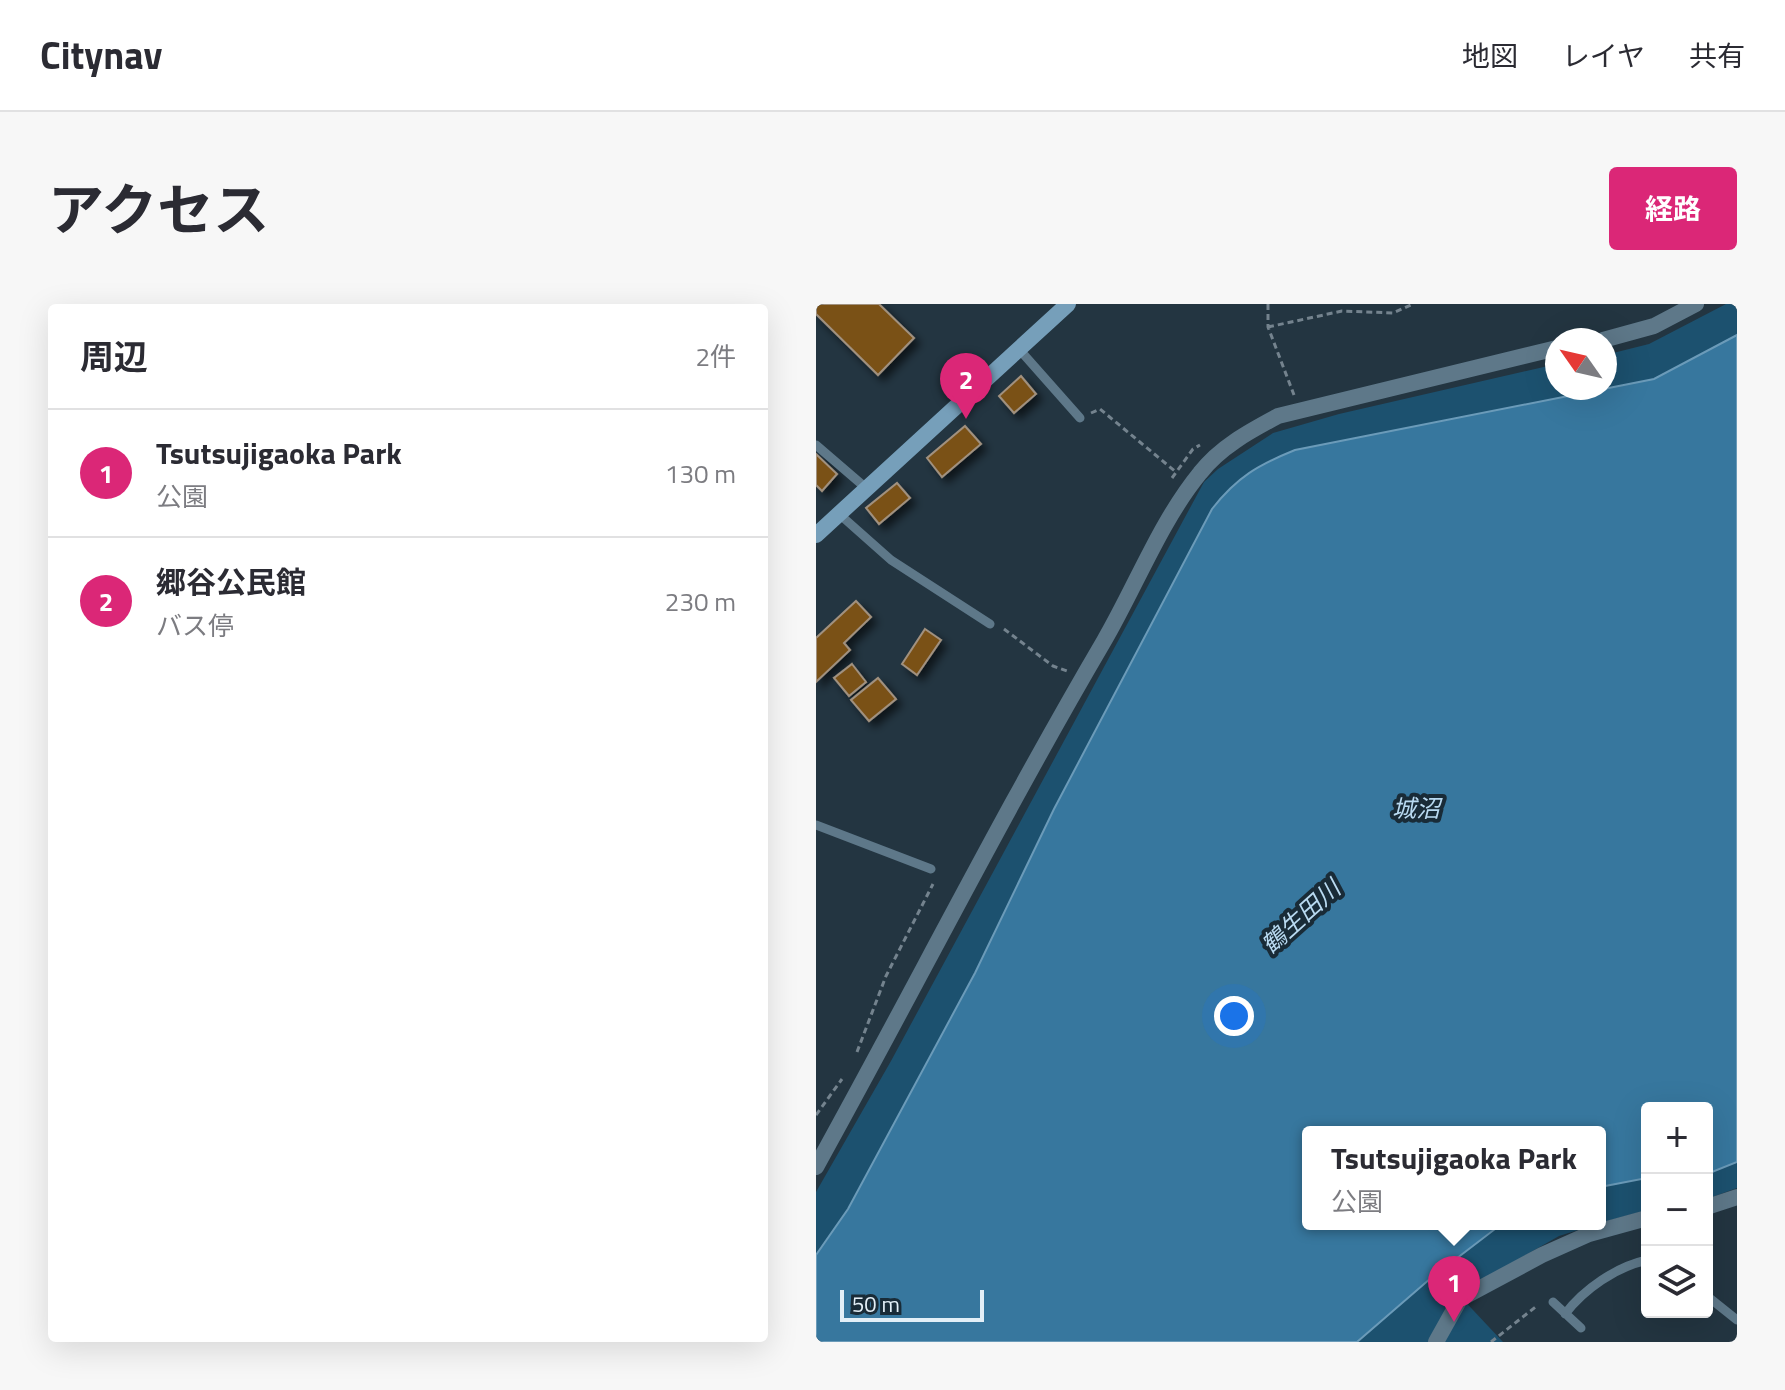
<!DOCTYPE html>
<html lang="ja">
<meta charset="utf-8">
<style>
:root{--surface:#fff;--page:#f7f7f7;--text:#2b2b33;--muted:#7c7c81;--line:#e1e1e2;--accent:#db2777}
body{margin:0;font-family:"Titillium Web","Noto Sans JP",sans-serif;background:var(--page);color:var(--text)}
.controls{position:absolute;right:24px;bottom:24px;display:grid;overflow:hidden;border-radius:8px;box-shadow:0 8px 32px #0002}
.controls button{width:72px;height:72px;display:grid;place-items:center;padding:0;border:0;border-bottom:2px solid var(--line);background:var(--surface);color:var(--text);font:40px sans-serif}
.compass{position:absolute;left:729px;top:24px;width:72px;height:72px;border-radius:50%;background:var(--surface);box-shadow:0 8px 32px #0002;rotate:304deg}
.scale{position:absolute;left:24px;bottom:20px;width:144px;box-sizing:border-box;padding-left:8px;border:4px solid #e3eff7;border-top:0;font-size:22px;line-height:28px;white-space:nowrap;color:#e3eff7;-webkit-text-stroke:6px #192b37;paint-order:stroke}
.you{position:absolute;left:418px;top:712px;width:28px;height:28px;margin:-20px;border:6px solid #fff;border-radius:50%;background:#1a73e8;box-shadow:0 0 0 12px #1a73e833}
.badge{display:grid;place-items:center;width:52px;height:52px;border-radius:50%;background:var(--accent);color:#fff;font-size:26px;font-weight:700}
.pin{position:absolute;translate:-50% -66px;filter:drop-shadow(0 2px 4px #0008)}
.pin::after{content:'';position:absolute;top:42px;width:28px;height:24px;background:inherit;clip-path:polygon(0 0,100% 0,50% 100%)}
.popup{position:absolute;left:486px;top:822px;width:304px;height:104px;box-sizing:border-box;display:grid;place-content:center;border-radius:8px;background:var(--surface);filter:drop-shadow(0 2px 6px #0005);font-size:26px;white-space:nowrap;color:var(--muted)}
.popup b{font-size:30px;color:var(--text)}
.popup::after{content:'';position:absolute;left:50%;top:100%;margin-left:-16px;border:16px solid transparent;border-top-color:var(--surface)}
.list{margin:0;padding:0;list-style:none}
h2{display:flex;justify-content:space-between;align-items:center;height:104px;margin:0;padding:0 32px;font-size:34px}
h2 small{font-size:26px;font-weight:400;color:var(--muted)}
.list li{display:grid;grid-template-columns:52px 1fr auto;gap:24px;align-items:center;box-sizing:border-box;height:128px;padding:0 32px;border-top:2px solid var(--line)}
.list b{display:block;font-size:30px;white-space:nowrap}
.list p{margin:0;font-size:26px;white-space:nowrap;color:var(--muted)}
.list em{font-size:26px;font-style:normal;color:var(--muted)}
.icon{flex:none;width:44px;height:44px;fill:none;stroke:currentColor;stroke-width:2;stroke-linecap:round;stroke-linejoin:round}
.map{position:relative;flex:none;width:921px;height:1038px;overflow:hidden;border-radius:8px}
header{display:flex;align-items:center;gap:48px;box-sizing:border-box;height:112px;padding:0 40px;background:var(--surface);border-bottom:2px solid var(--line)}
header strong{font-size:38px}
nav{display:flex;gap:44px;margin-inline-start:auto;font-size:28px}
.intro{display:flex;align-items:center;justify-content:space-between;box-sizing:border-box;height:192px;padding:0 48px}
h1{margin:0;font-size:56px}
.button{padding:20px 36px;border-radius:8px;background:var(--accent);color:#fff;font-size:28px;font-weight:700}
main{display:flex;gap:48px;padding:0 48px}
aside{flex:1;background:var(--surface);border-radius:8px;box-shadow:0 8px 32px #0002}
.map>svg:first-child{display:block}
</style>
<header>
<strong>Citynav</strong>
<nav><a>地図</a><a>レイヤ</a><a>共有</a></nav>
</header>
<div class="intro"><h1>アクセス</h1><a class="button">経路</a></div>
<main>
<aside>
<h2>周辺<small>2件</small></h2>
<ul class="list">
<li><span class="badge">1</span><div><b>Tsutsujigaoka Park</b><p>公園</p></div><em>130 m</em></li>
<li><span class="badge">2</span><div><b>郷谷公民館</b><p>バス停</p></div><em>230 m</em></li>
</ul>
</aside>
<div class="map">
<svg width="921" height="1038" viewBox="0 0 921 1038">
<defs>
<filter id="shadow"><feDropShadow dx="5.5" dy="5.5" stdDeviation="4" flood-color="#0009"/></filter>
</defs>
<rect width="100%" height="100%" fill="#233541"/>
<path fill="#1c516f" d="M910,0H921V31L838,75L479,146C442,161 421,173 396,205L238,505L159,669L32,905L0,951V888L75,757L388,178L402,165L457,129L523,110L741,60V84H789V51L833,40Z
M921,858V884L891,895V870Z
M831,874V906L784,919V883Z
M691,920H781L743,932L642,990L687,1038H541L615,974L679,925Z"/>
<path fill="#37779e" stroke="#6b9bb9" stroke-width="2" d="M921,31V858L891,870V804H831V874L784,883V828H492V920H691L679,925L615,974L541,1038H0V951L32,905L159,669L238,505L396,205C421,173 442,161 479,146L838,75Z"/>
<path fill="#7a5118" stroke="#a1917f" stroke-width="2" filter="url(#shadow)" d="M0,0H63L98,34L62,71L0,10Z
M205,72L220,90L198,109L183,92Z
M149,122L165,140L126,173L111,154Z
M0,150L21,170L6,187L0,181Z
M81,179L94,194L63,220L50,204Z
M40,297L55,313L28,339L34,346L0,378V334Z
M109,325L125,336L101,371L86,360Z
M36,360L50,378L33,392L18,374Z
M62,374L80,395L53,417L35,396Z"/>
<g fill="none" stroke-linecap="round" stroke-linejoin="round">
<path stroke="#74838e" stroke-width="3" stroke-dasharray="6 4" stroke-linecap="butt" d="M452,0V23L478,91
M452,23L526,7L577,9L597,0
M275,109L284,105L360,168
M356,174L377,145L384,141
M188,325L237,362L251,367
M41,748L70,672L117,580
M0,811L26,775
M675,1038L722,1001"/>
<path stroke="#5e7889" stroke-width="9" d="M202,44L264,114
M0,141L50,184
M22,209L75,256L174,320
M0,521L115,565
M891,992L921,1016
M737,998L765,1024
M749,1010C768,985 800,963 831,956"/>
<path stroke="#5e7889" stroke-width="16" d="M787,36L838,22L880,0
M0,863C97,688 187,509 288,337C320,282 344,218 384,169C404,143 434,127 462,112L741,44
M891,903L921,893
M620,1038L644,995L726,951L773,930L831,914"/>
<path stroke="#769fba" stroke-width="16" d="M0,231L252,0"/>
</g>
<g text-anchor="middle" stroke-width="8" stroke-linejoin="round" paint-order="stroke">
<g font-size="24" font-style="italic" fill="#b9daf1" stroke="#192b37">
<text x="600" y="513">城沼</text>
<text transform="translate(485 613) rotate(-42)" y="8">鶴生田川</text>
</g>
</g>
</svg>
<div class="controls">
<button>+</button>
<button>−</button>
<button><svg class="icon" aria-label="layers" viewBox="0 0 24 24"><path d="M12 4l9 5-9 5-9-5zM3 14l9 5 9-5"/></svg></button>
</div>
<svg class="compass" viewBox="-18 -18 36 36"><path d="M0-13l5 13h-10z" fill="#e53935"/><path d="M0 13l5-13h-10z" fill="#7c7c81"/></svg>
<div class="scale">50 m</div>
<div class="you"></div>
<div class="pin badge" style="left:638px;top:1018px">1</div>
<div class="popup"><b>Tsutsujigaoka Park</b>公園</div>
<div class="pin badge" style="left:150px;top:115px">2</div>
</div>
</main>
